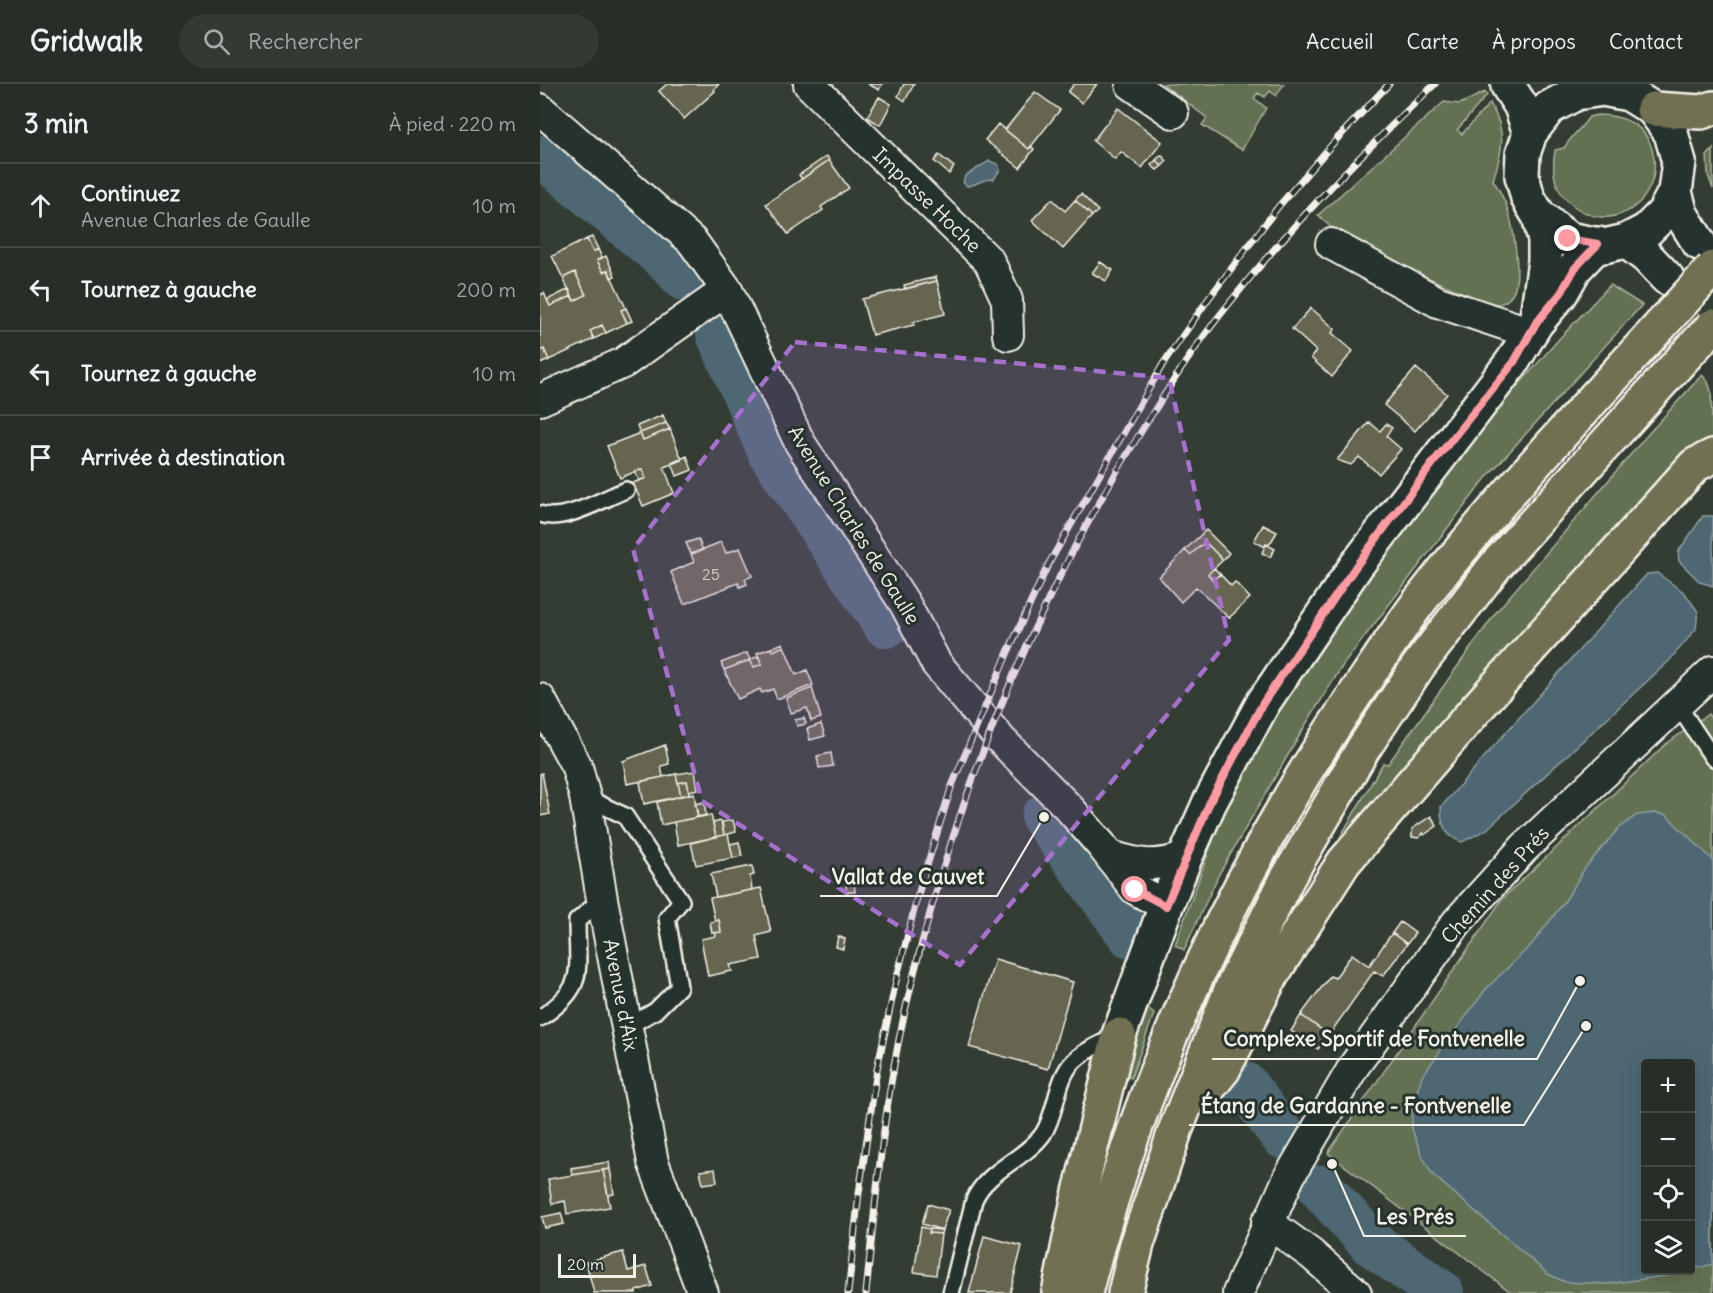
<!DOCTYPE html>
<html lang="fr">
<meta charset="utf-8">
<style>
:root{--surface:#262e27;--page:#323a33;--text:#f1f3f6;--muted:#a4a8a7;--line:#424a44}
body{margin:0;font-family:Delius,sans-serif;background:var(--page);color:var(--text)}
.controls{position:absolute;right:18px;bottom:18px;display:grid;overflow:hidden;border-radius:6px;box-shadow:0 6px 24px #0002}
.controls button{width:54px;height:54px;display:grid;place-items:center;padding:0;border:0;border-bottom:2px solid var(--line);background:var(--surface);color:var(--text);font:30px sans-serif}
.scale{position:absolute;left:18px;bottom:15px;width:78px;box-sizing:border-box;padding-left:6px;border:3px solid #f4f1e8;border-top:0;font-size:16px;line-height:21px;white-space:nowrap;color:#f4f1e8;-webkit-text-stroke:4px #26332d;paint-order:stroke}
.stop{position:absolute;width:18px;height:18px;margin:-14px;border:4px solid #ff9aa2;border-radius:50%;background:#fff}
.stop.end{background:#ff9aa2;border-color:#fff;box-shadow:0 2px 6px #0008}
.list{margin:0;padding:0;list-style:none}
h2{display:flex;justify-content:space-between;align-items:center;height:78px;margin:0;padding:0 24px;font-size:26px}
h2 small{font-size:20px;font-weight:400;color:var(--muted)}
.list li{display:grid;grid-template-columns:39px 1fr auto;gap:18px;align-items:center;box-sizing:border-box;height:84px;padding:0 24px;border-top:2px solid var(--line)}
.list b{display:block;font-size:22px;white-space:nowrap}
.list p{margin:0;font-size:20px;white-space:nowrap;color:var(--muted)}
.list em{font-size:20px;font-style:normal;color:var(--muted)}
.icon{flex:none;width:33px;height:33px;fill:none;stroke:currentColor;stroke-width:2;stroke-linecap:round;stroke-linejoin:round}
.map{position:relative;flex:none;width:1173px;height:1209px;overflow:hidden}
header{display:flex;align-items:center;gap:36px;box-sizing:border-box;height:84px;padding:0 30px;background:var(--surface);border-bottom:2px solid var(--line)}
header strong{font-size:28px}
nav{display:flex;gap:33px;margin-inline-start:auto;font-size:21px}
.search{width:420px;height:54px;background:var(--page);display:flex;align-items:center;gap:15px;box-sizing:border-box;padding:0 21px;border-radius:33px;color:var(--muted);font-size:22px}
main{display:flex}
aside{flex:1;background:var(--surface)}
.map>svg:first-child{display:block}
</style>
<header>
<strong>Gridwalk</strong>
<div class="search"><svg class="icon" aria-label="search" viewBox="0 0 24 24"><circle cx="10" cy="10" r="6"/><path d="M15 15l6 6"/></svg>Rechercher</div>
<nav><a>Accueil</a><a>Carte</a><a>À propos</a><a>Contact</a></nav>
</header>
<main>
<aside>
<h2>3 min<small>À pied · 220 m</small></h2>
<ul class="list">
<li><svg class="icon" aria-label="ahead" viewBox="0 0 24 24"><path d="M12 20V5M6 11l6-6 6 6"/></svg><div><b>Continuez</b><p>Avenue Charles de Gaulle</p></div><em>10 m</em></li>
<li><svg class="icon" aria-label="left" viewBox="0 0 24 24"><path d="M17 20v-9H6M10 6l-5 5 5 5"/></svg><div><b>Tournez à gauche</b></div><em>200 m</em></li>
<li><svg class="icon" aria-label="left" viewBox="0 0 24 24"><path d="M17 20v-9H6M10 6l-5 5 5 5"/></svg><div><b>Tournez à gauche</b></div><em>10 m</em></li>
<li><svg class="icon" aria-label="arrive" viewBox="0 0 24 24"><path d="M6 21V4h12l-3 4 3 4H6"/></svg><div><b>Arrivée à destination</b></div></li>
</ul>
</aside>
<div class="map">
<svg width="1173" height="1209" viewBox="0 0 1173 1209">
<rect width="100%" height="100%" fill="#333d34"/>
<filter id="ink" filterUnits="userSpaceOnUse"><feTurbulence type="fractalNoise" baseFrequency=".0167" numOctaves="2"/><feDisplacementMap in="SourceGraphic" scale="12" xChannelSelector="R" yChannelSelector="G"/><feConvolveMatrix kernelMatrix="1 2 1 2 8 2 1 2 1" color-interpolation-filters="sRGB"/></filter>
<g filter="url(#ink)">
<path fill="#637152" stroke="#acb19d" stroke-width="1.5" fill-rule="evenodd" d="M623,0H744L736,12L730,7L725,13L718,9L714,14L726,24L702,66L662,41L667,34Z
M945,8L947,11L917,46L922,50L950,19C967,48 963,65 953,96C957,102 961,109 964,116C973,135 983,194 972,211C966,219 960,220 952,221L867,185L799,151L778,131L904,18L920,20Z
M1057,31C1078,31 1097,36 1108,55C1124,85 1109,124 1075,132C1048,138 1017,117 1014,89C1013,82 1014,73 1015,66L1024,64C1031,52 1041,45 1049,33Z
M1173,65V105L1168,91L1167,72Z
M1070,201L1102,221L946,394L803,581L766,640L679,790L644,866L635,861L674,753L705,682L807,520L969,312L1019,255Z
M1162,291L1168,298L1171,307L1173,359L776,795L843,679L848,680L957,527L1109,349Z
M1168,630L1173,637V1209H972L788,1069L963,814L1126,660ZM1106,980H1150V1186H1106Z
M608,924L614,930L591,994L585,991Z"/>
<path fill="#4e6773" stroke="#909ea2" stroke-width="1.5" d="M449,77L458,80L460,86L454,95C443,94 437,101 427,102L423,98L425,92Z
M1163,432H1173V502L1160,498L1139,477L1138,468Z
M1117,489L1145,509L1158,528L1156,545L1129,577L946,746L922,758C904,752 901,740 901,723L954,662L1107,490Z
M1115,729L1126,731L1173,776V1180L1151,1186L1150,980H1106V1186L1147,1187L1125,1192L1067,1200L1025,1198L1008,1190L893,1091L883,1074L872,1045V1023L882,992L946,905L992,860L1025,817L1045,784L1078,745L1097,731Z"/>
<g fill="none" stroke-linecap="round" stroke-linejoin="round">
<path stroke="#4e6773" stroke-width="46" d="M6,74L132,180L144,194
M179,250L231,369L346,541
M504,733L591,852
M705,1001L743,1052
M781,1104L831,1159L901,1209"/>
</g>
<path fill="#666550" stroke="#f4f1e8" stroke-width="1.5" d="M127,0H179L174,5L175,7L144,35L119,7Z
M328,0H342L339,6Z
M364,0H374L365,17L358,12Z
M534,0H557L542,19L528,8Z
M495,8L520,26L489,65L465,46Z
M339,13L351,20L340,41L327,33Z
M578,24L622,58L602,84L581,68L575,75L553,57Z
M458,40L489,65L491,62L494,65L480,84L445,56Z
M399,71L414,83L409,90L394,77Z
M621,71L627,77L622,82L616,76Z
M287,72L289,76L262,95L259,91Z
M289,76L309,104L281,123L283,126L248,150L226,120Z
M616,76L622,82L617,86L611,81Z
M541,110L558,127L552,132L535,116Z
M512,115L525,127L535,116L552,132L523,165L492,136Z
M52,153L58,165L53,168L47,155Z
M47,155L53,168L58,165L62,174L57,176L63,188L68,186L86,224L81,226L87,239L66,249L62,241L50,247L54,255L9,276L4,265L0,267V211L4,209L10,222L32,212L34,217L46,211L35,188L23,194L12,172Z
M66,172L75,192L71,194L68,186L63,188L57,176Z
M560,178L573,186L566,197L552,189Z
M35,188L46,211L34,217L23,194Z
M396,193L397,197L365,205L364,201Z
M397,197L405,230L373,238L374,241L332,251L322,215Z
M29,205L32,212L10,222L7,216Z
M86,224L92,237L87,239L81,226Z
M771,224L795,245L792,249L813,267L792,293L771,274L776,267L752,245Z
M62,241L66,249L54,255L50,247Z
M4,265L9,276L0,280V267Z
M876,284L907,310L875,347L844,321Z
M123,331L126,339L100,349L97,342Z
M829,338L840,347L846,340L852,344L846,352L861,365L839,390L819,373L811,381L797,376Z
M126,339L130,345L103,356L100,349Z
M130,345L142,376L124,383L134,409L103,422L93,399L106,394L102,385L80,394L67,362L100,349L103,356Z
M147,372L152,386L137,392L132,379Z
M102,385L106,394L99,397L95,388Z
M723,441L737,448L729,461L726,460L725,463L714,457Z
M666,446L689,469L683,476L665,458L650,471L645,466Z
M158,455L163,466L151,470L146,459Z
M181,458L186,469L200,464L212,492L205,495L207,500L200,503L198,499L144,520L131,488L154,478L151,470Z
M665,458L683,476L668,490L673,496L680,490L691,502L695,498L710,514L689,534L656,503L641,518L619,493L645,466L650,471Z
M726,460L735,465L730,473L722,469Z
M674,484L680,490L673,496L668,490Z
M243,559L244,562L233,567L231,564Z
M244,562L256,591L267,586L273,601L237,615L233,605L222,609L220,605L198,615L184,586L210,576L214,583L222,580L217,569L231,564L233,567Z
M207,569L210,576L184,586L181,579Z
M218,572L222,580L214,583L210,576Z
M272,604L281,634L271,637L267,624L251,629L246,614Z
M264,634L266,640L257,642L255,636Z
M281,640L285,652L270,656L267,645Z
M125,661L129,680L121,682L123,693L87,700L83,677Z
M291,669L293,682L279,684L277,672Z
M155,687L158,705L149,707L147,697L138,699L136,690Z
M2,689L10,730L0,732V690Z
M136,690L141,712L104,720L100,698Z
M147,697L149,710L141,712L138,699Z
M154,709L158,733L121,741L117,718Z
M164,718L166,731L158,733L155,720Z
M171,731L176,753L138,761L134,738Z
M891,732L897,742L884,751L883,749L879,754L872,753V745Z
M193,736L196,748L184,751L182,738Z
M181,737L184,751L176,753L173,739Z
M188,750L193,774L156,781L151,759Z
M199,758L202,772L193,774L190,760Z
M212,782L214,791L210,792L212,806L176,813L171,790Z
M306,796H314L315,808H306Z
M221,804L231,848L216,852L221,875L190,881L192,887L168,892L161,855L176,852L175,849L181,848L179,836L175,837L170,814Z
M179,836L181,848L172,849L170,838Z
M860,838L875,849L867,860L852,849Z
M852,849L867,860L843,892L834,887L789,951L761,931L790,892L795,894L812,870L829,882Z
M298,852L305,855L303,865L296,863Z
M455,875L533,898L508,985L429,963Z
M761,931L789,951L778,965L751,947Z
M69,1078L70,1085L32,1091L31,1084Z
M70,1085L74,1110L68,1111L63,1086Z
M175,1085L177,1098L163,1100L160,1087Z
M63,1086L70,1123L27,1130L25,1117L12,1120L8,1095Z
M388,1120L409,1126L402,1146L382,1140Z
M21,1129L24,1140L5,1144L2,1133Z
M381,1143L390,1145L389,1149L401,1150L396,1191L374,1188Z
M390,1145L402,1146L401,1150L389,1149Z
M444,1152L482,1162L470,1209H429Z
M83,1168L88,1187L106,1182L112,1202L96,1207V1209H54L46,1178Z"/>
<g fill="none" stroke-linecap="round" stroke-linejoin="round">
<g stroke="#f4f1e8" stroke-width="20">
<path id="lane" d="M0,430C24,439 62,415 86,406
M1137,620L1173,674
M45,713L85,732L141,817L127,834L139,903L115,927L87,943
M0,934C47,903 37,888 37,837L62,815
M411,1209L434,1116C447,1086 484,1076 503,1050C517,1029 516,995 533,978C544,966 562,960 576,952"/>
</g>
<g stroke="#f4f1e8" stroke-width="34">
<path id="street" d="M269,0L449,177L467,216L468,251
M591,0L633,29
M0,25L152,157L187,206L260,359L365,520L396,579L461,656L528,723L562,762L595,805L626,822
M791,160L898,218L991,249
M0,316L83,279L187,206
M0,615L37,683L45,713L62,815L113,1078L163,1209
M571,772C601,782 615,783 645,774
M727,1138L771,1170L816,1209
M698,1209L749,1093L814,982L917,838L984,764L1173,587"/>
</g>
<g stroke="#f4f1e8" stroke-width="38">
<path id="secondary" d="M968,2L981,22L990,49
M1135,108L1141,130L1159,159
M1086,157L1107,173L1127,194
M996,239L1005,177V156L999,132L988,114L982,92L983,70L990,49L1009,24L1036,9L1063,5L1089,10L1113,25L1131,49L1139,78L1135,108L1124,129L1107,146L1086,157L1064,162L1028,155L999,132
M579,951L626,822L645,774L669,720L723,619L816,482L973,277L996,239L1021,209L1035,184L1058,160"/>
</g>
<g stroke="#f4f1e8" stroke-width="38">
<path id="highway" d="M1113,25L1161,28L1173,24
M667,1006L683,986L731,892L804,778L937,624L1155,381L1173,372
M519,1209L538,1116L579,951
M545,1209C601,989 698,779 827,593C844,568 861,542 879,518C954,421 1038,332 1120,242
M585,1209L597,1160L635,1047L691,906L747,795L823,665L879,581L956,481L1145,272"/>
</g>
<use href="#lane" stroke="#26332d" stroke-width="15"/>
<use href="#street" stroke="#26332d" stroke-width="30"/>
<use href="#secondary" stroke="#26332d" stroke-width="33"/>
<use href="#highway" stroke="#716f52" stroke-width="33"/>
<g stroke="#f4f1e8" stroke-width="7">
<path id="rail" d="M308,1209L319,1109L337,985L356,897L377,814L411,704L468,568L508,481L623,280L669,214L738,123L795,57L849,0
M326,1209C336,1113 344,1017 366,923C413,719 491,523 602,346C629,303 656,260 688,221C751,141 821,70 895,0"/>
</g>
<use href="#rail" stroke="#26332d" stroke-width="4.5" stroke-dasharray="14" stroke-linecap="butt"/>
<g stroke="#f4f1e8" stroke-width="38" stroke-linecap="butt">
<path id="highway-bridge" d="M1120,242L1173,184
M1145,272L1173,242"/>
</g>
<use href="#highway-bridge" stroke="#716f52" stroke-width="33"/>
</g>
</g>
<g fill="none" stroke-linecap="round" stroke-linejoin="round" filter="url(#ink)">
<path stroke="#ff9aa2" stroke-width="8" d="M595,806L626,822L669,720L723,619L816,482L896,375L974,278L996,239L1021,209L1035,184L1058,160L1028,155"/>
</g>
<path fill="#a571cd" fill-opacity="0.2" stroke="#a571cd" stroke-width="4.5" stroke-dasharray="12 8" stroke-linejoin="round" d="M255,258L629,294L689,556L420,881L162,717L93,465Z"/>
<g text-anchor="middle" stroke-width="6" stroke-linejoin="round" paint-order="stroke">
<g font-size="16" fill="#d0cec2">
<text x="171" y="496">25</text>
</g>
<g font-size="20" fill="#f4f1e8" stroke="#26332d">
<text transform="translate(387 116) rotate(44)" y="7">Impasse Hoche</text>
<text transform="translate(314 441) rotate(58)" y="7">Avenue Charles de Gaulle</text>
<text transform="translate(955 801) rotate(-48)" y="7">Chemin des Prés</text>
<text transform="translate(81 911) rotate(79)" y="7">Avenue d'Aix</text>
</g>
</g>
<path fill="none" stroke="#f4f1e8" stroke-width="2" d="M504 733L457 812H280M1040 897L997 975H672M1046 942L984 1041H649M792 1080L824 1152H926"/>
<g fill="#f4f1e8" stroke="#26332d" stroke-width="2">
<circle cx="504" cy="733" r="6"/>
<circle cx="1040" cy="897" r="6"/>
<circle cx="1046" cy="942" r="6"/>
<circle cx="792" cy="1080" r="6"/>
</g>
<g font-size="21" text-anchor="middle" font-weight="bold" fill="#f4f1e8" stroke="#26332d" stroke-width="6" stroke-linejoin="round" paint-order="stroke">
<text x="368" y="800">Vallat de Cauvet</text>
<text x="834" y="962">Complexe Sportif de Fontvenelle</text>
<text x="816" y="1029">Étang de Gardanne - Fontvenelle</text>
<text x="875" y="1140">Les Prés</text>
</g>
</svg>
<div class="controls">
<button>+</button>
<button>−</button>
<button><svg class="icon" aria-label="locate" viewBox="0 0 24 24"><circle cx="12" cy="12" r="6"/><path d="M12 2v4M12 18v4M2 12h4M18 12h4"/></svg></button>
<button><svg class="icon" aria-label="layers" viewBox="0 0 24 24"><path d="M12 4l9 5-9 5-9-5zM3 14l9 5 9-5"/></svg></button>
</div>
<div class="scale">20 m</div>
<div class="stop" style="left:595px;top:806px"></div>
<div class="stop end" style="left:1028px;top:155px"></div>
</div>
</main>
